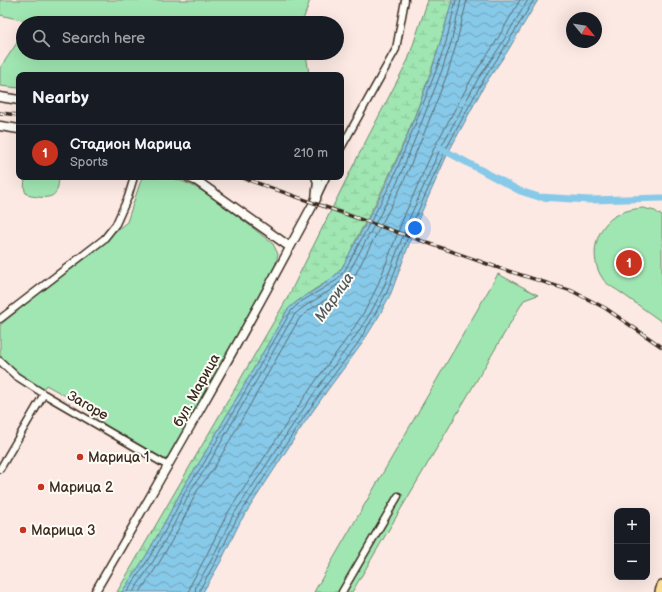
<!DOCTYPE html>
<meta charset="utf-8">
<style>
:root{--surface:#171b24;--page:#20242c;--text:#f1f3f6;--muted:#9ea1a6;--line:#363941;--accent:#c8321e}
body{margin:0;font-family:"Balsamiq Sans",sans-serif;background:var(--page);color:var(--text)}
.controls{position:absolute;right:12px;bottom:12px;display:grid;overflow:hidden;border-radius:8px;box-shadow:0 4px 16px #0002}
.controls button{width:36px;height:36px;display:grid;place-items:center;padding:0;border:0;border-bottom:1px solid var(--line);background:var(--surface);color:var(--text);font:20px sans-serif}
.compass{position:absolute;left:566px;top:12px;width:36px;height:36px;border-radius:50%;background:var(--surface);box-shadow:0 4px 16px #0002;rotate:120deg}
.you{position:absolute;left:415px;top:228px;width:14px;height:14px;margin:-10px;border:3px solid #fff;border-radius:50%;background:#1a73e8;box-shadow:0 0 0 6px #1a73e833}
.badge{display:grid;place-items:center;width:26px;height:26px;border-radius:50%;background:var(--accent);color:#fff;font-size:13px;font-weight:700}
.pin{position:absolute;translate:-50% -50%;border:2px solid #fff;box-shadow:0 1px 4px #0006}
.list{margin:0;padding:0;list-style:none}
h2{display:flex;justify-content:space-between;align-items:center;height:52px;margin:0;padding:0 16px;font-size:17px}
h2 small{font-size:13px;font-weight:400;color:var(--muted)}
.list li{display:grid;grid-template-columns:26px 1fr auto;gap:12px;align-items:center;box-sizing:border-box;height:56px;padding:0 16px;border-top:1px solid var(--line)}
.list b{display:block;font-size:15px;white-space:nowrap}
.list p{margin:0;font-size:13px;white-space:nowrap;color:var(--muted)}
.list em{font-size:13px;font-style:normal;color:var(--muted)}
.icon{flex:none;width:22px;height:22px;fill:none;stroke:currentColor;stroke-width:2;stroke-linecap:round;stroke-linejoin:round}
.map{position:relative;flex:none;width:662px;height:592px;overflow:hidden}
.search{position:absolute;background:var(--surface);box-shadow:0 4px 16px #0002;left:16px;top:16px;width:328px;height:44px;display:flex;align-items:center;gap:10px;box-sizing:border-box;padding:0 14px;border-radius:22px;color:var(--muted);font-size:15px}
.panel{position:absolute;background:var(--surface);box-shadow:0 4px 16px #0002;left:16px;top:72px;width:328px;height:108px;border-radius:8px}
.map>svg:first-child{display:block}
</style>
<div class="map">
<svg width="662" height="592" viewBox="0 0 662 592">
<defs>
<pattern id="wetland-marsh" width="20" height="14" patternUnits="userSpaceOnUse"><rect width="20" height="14" fill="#a0e6b2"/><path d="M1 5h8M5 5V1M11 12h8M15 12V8" fill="none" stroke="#8bc599"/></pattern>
<pattern id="water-waves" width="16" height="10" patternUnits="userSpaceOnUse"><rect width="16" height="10" fill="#87c9e8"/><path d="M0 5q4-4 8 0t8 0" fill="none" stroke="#70a3bb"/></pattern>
</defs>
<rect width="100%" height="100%" fill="#fce9e4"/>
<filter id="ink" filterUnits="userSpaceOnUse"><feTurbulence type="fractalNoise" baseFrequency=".025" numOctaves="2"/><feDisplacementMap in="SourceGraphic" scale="8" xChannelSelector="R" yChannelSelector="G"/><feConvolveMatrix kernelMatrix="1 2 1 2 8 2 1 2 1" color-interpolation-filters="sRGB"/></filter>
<g filter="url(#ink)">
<path fill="#a0e6b2" stroke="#6e8868" d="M0,0H310L302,23H30V22L0,15Z
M23,34V53H306L309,75H19V88L0,86V68Z
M25,177H59C58,193 55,199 38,197C34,196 29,197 26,193C23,188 25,182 25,177Z
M142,177H170L189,184L214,197L273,244L278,254L275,267L166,460L107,426L82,405L46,385L41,392L16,374L0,355V325L127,222Z
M643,208L655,211L662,216V322C648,312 634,302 620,292C614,288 606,284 603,279C588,258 595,225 619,214C627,210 634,209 643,208Z
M498,274L538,295L524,300L352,592H314Z"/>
<path fill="url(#wetland-marsh)" stroke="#6e8868" d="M428,0H452C431,81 400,161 359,234C352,247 346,265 335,276C331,280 325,283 320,286C309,293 298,300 288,309L201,460L185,484L166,520L146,556L122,592H117L288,297L354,164L408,60Z"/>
<path fill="url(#water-waves)" stroke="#698997" d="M452,0H538L507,52L485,84L448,153L418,220L391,293L379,316L361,345L329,388L303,425L240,522L220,563L203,592H122L146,556L166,520L185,484L201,460L288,309C305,293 328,286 342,268C357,238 375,209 389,178C415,121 437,61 452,0Z"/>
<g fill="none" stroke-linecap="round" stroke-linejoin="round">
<path stroke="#596a6f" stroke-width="1" d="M127,592L149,558L170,522L188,486L204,463L291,311L299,303L337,280L345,270L392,181L414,127L437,68L446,42L456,0
M133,592L154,560L174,524L192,488L208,465L294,315C312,298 335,293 349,272L397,183L419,129L442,70L451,43L461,0
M140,592L159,563L179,528L197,491L214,468L299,319L306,312L344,288L355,275L402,185L425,131L448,72L456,45L467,0
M189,592L191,584L206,556L227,514L291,417L317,379L348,337L366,309L377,287L405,214L435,146L473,76L494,45L520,0
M195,592L196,586L212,559L232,517L296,420L321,383L353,340L371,312L383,289L410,217L440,149L478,79L499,48L528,0
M200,592V589L216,561L236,520L300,423L326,385L358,343L375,314L387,292L415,218L445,151L482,82L503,50L534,0"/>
<path stroke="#87c9e8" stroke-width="7" d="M440,148L520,191L539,197L590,200L662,198"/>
<g stroke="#3b2a1e" stroke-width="9">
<path id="minor" d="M341,148L396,49L405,0
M318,194L326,177
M0,319L104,239L116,224L128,197L134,177
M0,361L16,376L44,394L168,466
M0,469L44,394
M342,592L398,496"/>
</g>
<g stroke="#3b2a1e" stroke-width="10">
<path id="tertiary" d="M95,592C161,478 228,363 290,247"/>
</g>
<g stroke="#3b2a1e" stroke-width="11">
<path id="secondary" d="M0,97L19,100
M0,126L19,129
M188,177L197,181L290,247L316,199L318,182L316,177"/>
</g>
<g stroke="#3b2a1e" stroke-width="12">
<path id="primary" d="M660,592L662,585"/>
</g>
<use href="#minor" stroke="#fdfcf7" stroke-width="6"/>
<use href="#tertiary" stroke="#fdfcf7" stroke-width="7"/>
<use href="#secondary" stroke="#fdfcf7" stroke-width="8"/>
<use href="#primary" stroke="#fedd96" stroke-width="9"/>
<g stroke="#3b2a1e" stroke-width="3.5">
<path id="rail" d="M0,113L19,115
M240,177L496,267L572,291L605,308L662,347"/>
</g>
<use href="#rail" stroke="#fdfcf7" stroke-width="2" stroke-dasharray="6" stroke-linecap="butt"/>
</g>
</g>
<g fill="#c8321e" stroke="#fdfcf7" stroke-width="1.5">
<circle cx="80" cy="457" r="4"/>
<circle cx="41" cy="487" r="4"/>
<circle cx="23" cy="530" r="4"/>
</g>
<g text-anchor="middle" stroke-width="4" stroke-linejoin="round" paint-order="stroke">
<g font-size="14" fill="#3b2a1e" stroke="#fdfcf7">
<text transform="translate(196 390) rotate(-61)" y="5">бул. Марица</text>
<text transform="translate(88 405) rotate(30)" y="5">Загоре</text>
</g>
<g font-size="14" fill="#3b2a1e" stroke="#fdfcf7" text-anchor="start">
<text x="88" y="462">Марица 1</text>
<text x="49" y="492">Марица 2</text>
<text x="31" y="535">Марица 3</text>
</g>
<g font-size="15" font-style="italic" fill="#525a5b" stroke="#fdfcf7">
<text transform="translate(334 297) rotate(-55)" y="5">Марица</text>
</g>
</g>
</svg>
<div class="controls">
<button>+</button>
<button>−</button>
</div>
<svg class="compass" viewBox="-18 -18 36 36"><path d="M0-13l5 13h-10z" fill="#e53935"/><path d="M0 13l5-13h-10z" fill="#9ea1a6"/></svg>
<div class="you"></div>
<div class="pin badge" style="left:629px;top:263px">1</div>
<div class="search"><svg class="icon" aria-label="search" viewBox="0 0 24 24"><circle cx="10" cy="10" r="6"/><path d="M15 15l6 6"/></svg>Search here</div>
<section class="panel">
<h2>Nearby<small></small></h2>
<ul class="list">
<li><span class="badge">1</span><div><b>Стадион Марица</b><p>Sports</p></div><em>210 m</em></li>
</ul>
</section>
</div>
